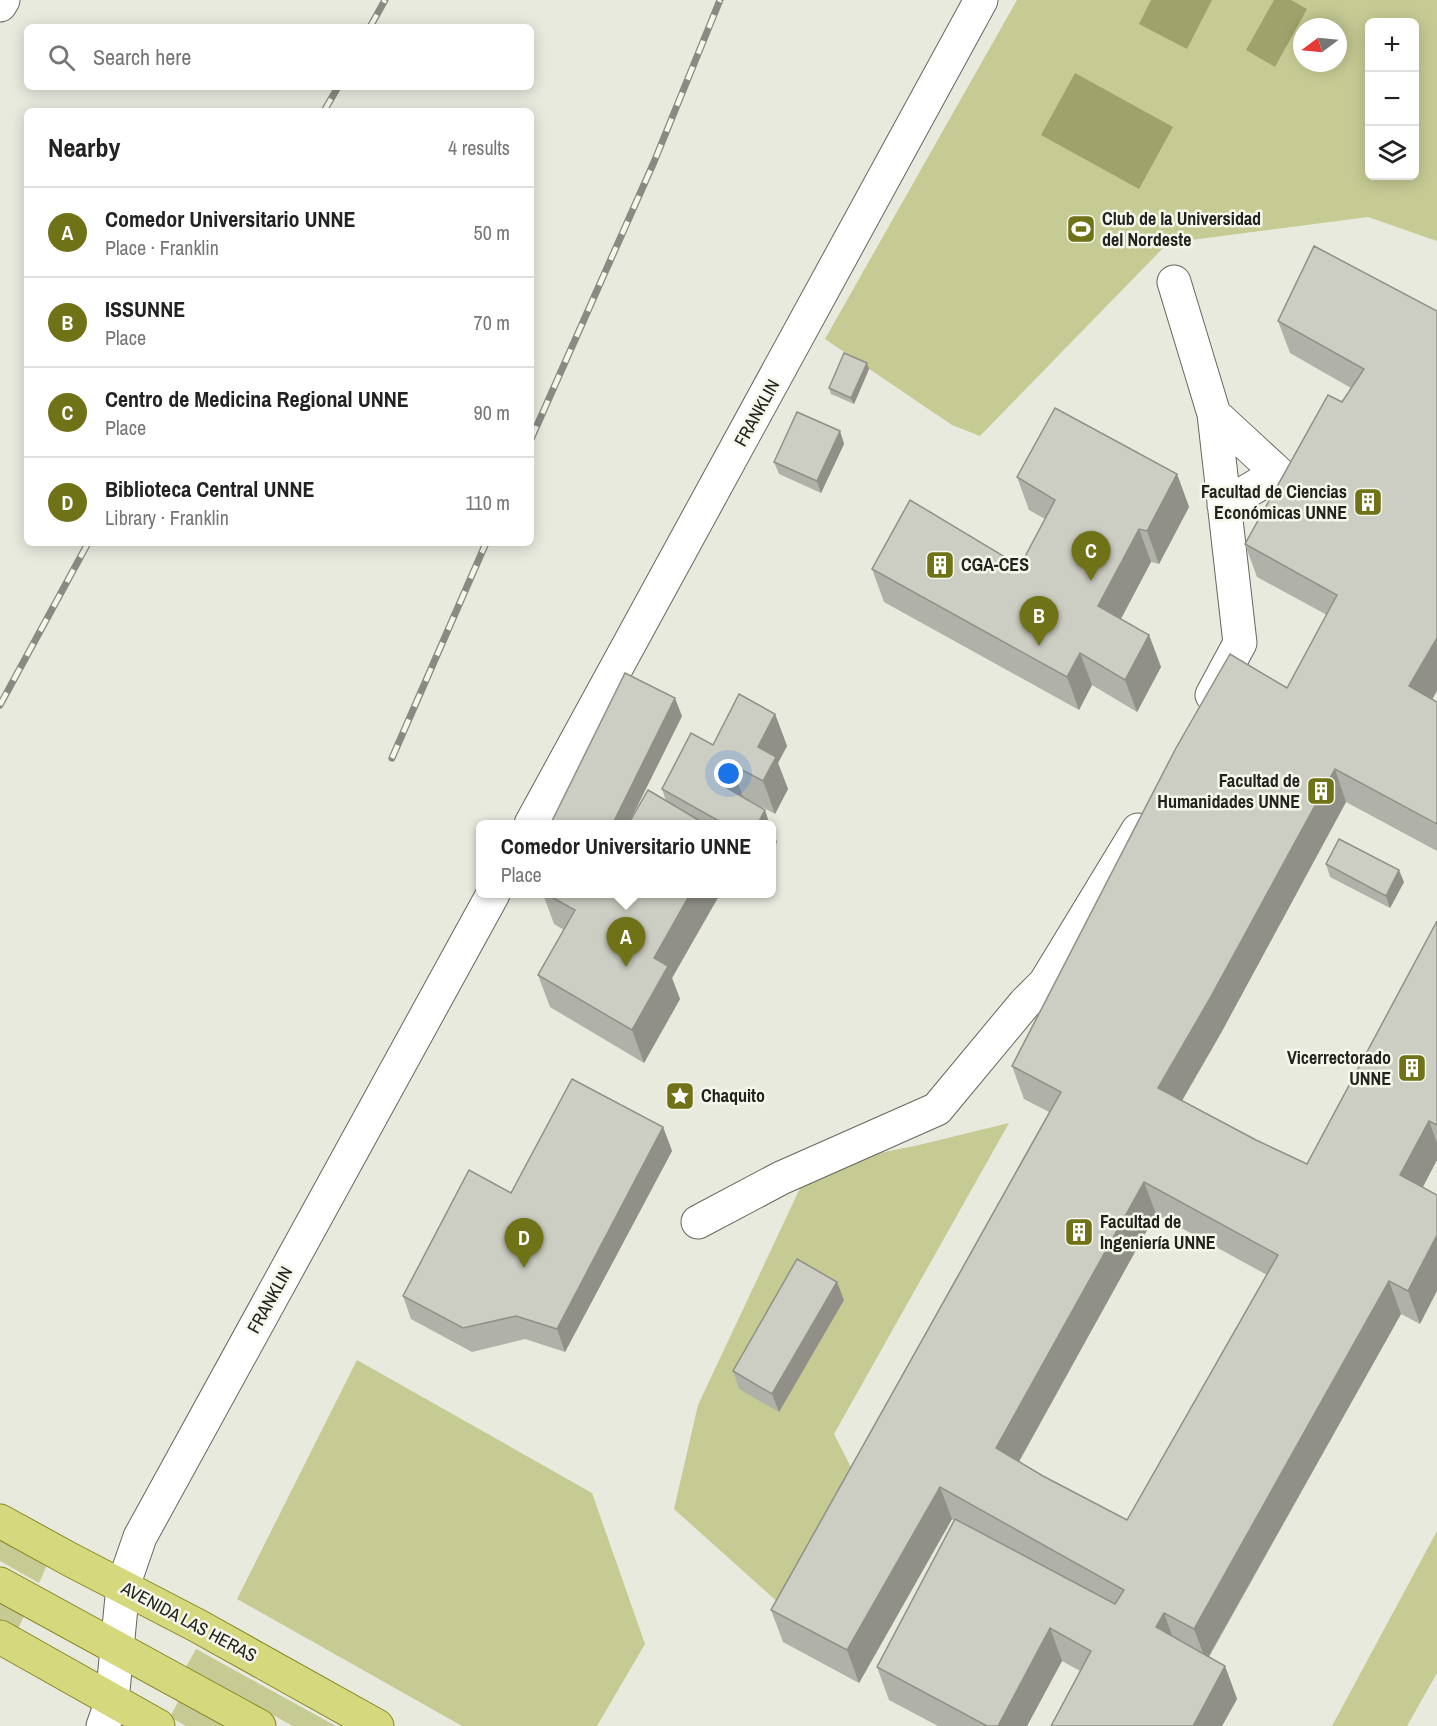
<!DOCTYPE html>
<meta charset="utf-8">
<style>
:root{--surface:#fff;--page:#f6f6f6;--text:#222;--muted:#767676;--line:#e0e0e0;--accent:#6f7217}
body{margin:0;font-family:"Archivo Narrow",sans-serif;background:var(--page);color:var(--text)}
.controls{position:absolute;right:18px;top:18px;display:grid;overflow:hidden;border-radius:9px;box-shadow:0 3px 15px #0003}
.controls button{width:54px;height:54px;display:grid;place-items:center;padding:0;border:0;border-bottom:2px solid var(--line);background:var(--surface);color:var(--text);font:30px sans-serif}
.compass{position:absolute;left:1293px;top:18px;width:54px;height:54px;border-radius:50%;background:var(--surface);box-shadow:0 3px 15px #0003;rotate:254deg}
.you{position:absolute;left:729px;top:774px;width:21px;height:21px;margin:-15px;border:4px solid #fff;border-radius:50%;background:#1a73e8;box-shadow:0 0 0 9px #1a73e833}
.badge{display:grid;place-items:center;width:39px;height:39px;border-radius:50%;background:var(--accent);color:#fff;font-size:20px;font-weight:700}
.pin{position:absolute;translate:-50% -50px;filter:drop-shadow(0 2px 3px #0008)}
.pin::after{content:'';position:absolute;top:32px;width:21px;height:18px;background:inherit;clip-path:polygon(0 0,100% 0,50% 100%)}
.popup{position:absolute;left:476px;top:820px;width:300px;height:78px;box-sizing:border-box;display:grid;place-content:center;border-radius:9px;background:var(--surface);filter:drop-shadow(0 2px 4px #0005);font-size:20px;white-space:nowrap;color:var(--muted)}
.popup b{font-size:22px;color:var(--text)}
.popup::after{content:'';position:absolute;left:50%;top:100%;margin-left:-12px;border:12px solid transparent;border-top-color:var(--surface)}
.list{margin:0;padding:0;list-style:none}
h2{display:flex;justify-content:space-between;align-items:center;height:78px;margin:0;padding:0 24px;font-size:26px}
h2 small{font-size:20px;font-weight:400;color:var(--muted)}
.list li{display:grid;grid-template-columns:39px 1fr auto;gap:18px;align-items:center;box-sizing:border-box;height:90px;padding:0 24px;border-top:2px solid var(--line)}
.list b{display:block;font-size:22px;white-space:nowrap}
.list p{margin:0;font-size:20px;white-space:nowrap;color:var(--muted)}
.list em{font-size:20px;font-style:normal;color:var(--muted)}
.icon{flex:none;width:33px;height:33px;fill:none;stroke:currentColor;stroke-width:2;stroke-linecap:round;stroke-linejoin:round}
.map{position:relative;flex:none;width:1437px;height:1726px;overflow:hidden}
.search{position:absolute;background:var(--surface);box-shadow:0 3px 15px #0003;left:24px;top:24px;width:510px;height:66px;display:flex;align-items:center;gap:15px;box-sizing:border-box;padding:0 21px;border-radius:9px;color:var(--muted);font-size:22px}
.panel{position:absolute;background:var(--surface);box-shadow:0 3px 15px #0003;left:24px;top:108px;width:510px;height:438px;border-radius:9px}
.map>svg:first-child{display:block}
</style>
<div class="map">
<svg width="1437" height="1726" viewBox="0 0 1437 1726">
<rect width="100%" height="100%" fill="#e8eade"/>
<path fill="#c6ca93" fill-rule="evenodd" d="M1017,0H1437V241L1368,217L1168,243L980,436L952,425L825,339ZM1370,22H1414V176H1370ZM1302,27H1338V63H1302Z
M1009,1123L834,1434L862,1489L792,1615L674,1509L698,1405L810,1167L919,1145Z
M357,1360L592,1493L645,1644L597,1726H462L237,1599Z
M1437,1531V1673L1407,1726H1332Z
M0,1539L47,1565L39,1583L0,1561Z
M0,1603L24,1616L17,1631L0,1621Z
M196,1649L336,1726H293L186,1667Z
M180,1698L232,1726H186L170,1717Z"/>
<path fill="#9fa26b" d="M1151,0H1212L1187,49L1139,24Z
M1274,0H1291L1307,9L1275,67L1246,50Z
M1075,73L1173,127L1139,189L1041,135Z"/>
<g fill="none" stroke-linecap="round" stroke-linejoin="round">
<g stroke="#66675d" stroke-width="35">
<path id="minor" d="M0,5L3,0
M1174,282L1214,414L1240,643L1212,695
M1214,414L1278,473L1224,505
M531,824L981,0
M698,1222L781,1178L937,1109L1025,1003L1045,983L1138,830
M103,1726L112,1701L123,1586L140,1537L493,894"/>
</g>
<g stroke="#858723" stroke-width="35">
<path id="major" d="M0,1521L71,1560L198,1626L377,1726
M0,1584L259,1726
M0,1637L158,1726"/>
</g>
<use href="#minor" stroke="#fff" stroke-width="33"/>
<use href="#major" stroke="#d6d87d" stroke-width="33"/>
<g stroke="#898a81" stroke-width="7">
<path id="rail" d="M370,27L385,0
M324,111L338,87
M531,439L654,162L720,0
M0,705L88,543
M392,758L486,543"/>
</g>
<use href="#rail" stroke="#f6f7eb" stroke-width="4.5" stroke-dasharray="14" stroke-linecap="butt"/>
</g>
<path fill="#b0b1a8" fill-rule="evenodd" d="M1437,311L1433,699L1437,702V851L1346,802L1221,1033L1182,1101L1256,1140L1307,1164L1437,921V1160L1423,1187L1420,1324L1401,1314L1209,1657L1225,1666L1237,1699L1222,1726H1051L1080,1671L1062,1661L1027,1726H938L889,1700L877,1667L954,1521L952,1519L859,1683L783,1642L771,1610L1049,1112L1024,1099L1012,1066L1287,688L1327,615L1257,577L1245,544L1351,388L1290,353L1278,321ZM1156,1214L1267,1275L1127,1520L1043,1476L1019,1462Z
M867,363L869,369L854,404L831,394L829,388Z
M840,431L844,444L821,493L779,474L774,462Z
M1177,474L1189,507L1159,564L1151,562L1121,619L1149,635L1161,667L1137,712L1092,685L1079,710L884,602L872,569L1020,566L1045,519L1029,510L1017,477Z
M775,714L787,746L778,763L788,789L775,814L743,797L770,825H550L682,716L629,822L666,801L662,789L713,745Z
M1326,864L1404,882L1390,908L1330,877Z
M543,894H720L672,978L680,999L644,1063L550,1007L538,975L564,930L554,924Z
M663,1127L672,1151L565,1352L525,1339L472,1352L411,1319L403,1296L511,1193Z
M844,1300L779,1412L739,1389L733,1371Z"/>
<path fill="#909088" d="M867,363L869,369L854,404L851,398Z
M840,431L844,444L821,493L817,481Z
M1177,474L1189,507L1159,564L1147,531Z
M1139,529L1151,562L1110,639L1098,606Z
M1149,635L1161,667L1137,712L1125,680Z
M1437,638V691L1421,719L1409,686Z
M1080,653L1092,685L1079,710L1067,677Z
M675,698L682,716L628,825H612Z
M775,714L787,746L778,763L788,789L775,814L763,781L758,747Z
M731,764L743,797L720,784Z
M1335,769L1346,802L1221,1033L1170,1121L1158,1088Z
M765,810L770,825H757Z
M771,828L777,842L771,853Z
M1399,870L1404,882L1390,908L1386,896Z
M690,894H720L672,978L680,999L644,1063L632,1030L654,958Z
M1429,1121L1437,1143V1160L1412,1207L1400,1175Z
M663,1127L672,1151L565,1352L557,1329Z
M1144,1182L1156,1214L1008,1481L996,1448Z
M1437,1235V1291L1420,1324L1408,1291Z
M1389,1281L1401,1314L1206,1661L1194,1629Z
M837,1282L844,1300L779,1412L772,1394Z
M940,1487L952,1519L859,1683L847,1650Z
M1164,1613L1176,1646L1156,1627Z
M1050,1628L1062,1661L1027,1726H998Z
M1225,1666L1237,1699L1222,1726H1193Z"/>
<path fill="#cdcec3" stroke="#909088" stroke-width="1.5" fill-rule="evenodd" d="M1314,246L1437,311V638L1409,686L1437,702V824L1335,769L1209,1000L1158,1088L1256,1140L1307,1164L1437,921V1125L1429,1121L1400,1175L1437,1195V1235L1408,1291L1389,1281L1194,1629L1164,1613L1156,1627L1225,1666L1193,1726H1051L1091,1651L1050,1628L998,1726H987L877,1667L955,1519L1115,1604L1124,1590L940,1487L847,1650L771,1610L1061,1092L1012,1066L1176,748L1230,654L1287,688L1337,595L1245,544L1328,395L1342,402L1364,369L1278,321ZM1144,1182L1278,1255L1127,1520L1043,1476L996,1448Z
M844,353L867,363L851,398L829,388Z
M1055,408L1177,474L1147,531L1139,529L1098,606L1149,635L1125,680L1080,653L1067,677L872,569L910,500L1020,566L1055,500L1017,477Z
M797,412L840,431L817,481L774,462Z
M625,673L675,698L612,825H550Z
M739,694L775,714L758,747L776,757L763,781L731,764L720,784L765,810L757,825H726L662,789L691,733L713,745Z
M648,790L707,825H628Z
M1339,839L1399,870L1386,896L1326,864Z
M546,894H690L654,958L668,966L632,1030L538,975L575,910Z
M572,1079L663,1127L557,1329L516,1316L463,1328L403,1296L469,1170L511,1193Z
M797,1259L837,1282L772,1394L733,1371Z"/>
<defs>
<g id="stadium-square" transform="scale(1.5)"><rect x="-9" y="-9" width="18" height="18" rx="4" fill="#6f7217" stroke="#f6f7eb"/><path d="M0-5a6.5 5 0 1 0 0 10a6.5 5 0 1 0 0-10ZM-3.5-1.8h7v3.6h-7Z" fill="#fff"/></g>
<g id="building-square" transform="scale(1.5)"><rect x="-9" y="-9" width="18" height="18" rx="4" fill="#6f7217" stroke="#f6f7eb"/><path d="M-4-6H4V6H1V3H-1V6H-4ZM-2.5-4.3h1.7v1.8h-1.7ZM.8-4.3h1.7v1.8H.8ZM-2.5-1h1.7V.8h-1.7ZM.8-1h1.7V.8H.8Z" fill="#fff"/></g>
<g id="sight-square" transform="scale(1.5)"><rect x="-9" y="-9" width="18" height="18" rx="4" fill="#6f7217" stroke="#f6f7eb"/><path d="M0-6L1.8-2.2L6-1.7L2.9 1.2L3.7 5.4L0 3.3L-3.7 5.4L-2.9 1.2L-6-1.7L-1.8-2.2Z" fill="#fff"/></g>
</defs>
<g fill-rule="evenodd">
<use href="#stadium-square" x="1081" y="229"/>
<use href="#building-square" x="1368" y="502"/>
<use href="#building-square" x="940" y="565"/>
<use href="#building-square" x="1321" y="791"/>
<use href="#building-square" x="1412" y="1068"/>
<use href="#sight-square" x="680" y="1096"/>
<use href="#building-square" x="1079" y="1232"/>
</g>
<g text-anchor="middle" stroke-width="5" stroke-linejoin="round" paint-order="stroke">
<g font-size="18" font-weight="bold" fill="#22221e" stroke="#f6f7eb" text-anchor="start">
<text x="1102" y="225">Club de la Universidad<tspan x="1102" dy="21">del Nordeste</tspan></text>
<text x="1347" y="498" text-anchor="end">Facultad de Ciencias<tspan x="1347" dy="21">Económicas UNNE</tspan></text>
<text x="961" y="571">CGA-CES</text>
<text x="1300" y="787" text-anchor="end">Facultad de<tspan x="1300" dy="21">Humanidades UNNE</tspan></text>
<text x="1391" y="1064" text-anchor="end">Vicerrectorado<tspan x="1391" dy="21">UNNE</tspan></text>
<text x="701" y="1102">Chaquito</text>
<text x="1100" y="1228">Facultad de<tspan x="1100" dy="21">Ingeniería UNNE</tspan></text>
</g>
<g font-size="18" fill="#22221e" stroke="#f6f7eb">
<text transform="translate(757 413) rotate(-61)" y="6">FRANKLIN</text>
<text transform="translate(270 1300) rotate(-61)" y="6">FRANKLIN</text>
<text transform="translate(189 1622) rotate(28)" y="6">AVENIDA LAS HERAS</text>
</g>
</g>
</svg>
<div class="controls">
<button>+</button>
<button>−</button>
<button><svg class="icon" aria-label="layers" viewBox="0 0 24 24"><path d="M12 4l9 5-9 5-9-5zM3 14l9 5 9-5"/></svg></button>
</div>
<svg class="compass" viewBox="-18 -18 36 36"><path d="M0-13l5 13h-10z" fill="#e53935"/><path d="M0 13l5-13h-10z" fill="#767676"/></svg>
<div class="you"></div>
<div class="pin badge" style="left:626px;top:967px">A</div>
<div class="popup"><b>Comedor Universitario UNNE</b>Place</div>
<div class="pin badge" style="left:1039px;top:646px">B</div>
<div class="pin badge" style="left:1091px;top:581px">C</div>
<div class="pin badge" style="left:524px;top:1268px">D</div>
<div class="search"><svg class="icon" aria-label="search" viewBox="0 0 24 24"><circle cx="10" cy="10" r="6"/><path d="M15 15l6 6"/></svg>Search here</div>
<section class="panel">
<h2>Nearby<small>4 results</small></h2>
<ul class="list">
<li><span class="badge">A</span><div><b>Comedor Universitario UNNE</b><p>Place · Franklin</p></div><em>50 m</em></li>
<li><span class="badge">B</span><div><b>ISSUNNE</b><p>Place</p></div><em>70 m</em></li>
<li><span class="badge">C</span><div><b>Centro de Medicina Regional UNNE</b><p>Place</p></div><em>90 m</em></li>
<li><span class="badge">D</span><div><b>Biblioteca Central UNNE</b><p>Library · Franklin</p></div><em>110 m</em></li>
</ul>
</section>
</div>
